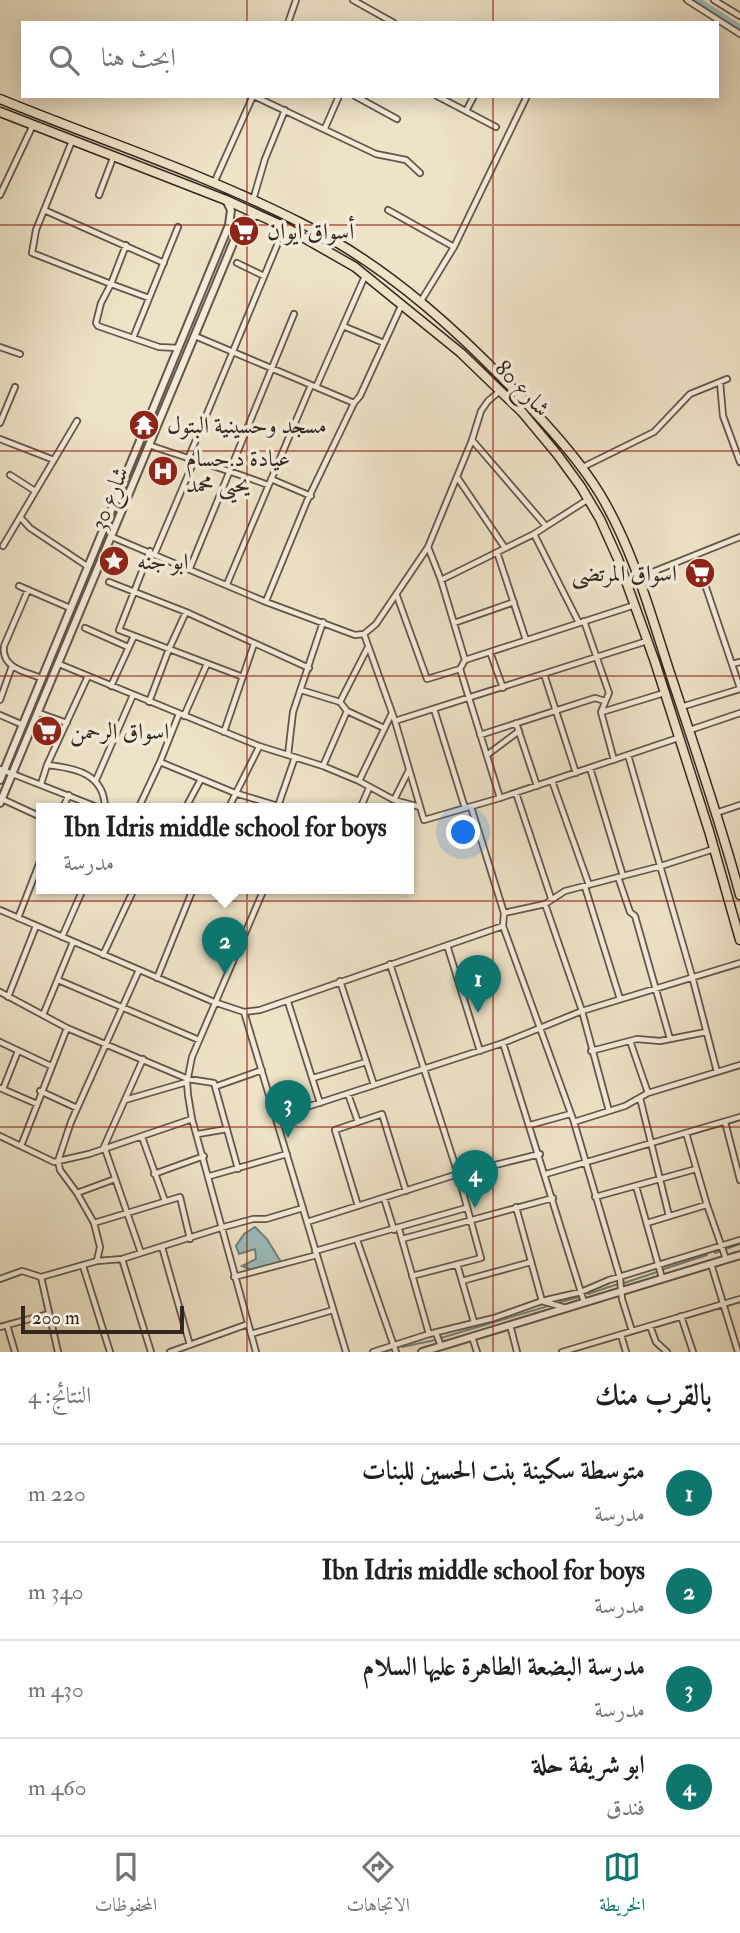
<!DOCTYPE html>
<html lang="ar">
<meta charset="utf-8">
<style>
:root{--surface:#fff;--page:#f2f2f2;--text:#202124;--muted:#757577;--line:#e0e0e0;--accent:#0f766e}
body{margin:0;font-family:"IM FELL Double Pica",Amiri,serif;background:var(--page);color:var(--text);direction:rtl}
.scale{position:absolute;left:21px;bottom:18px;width:163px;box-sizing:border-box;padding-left:7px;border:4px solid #33281f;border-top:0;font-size:19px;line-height:24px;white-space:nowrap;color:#33281f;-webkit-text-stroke:5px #f4ecdb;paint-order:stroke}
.you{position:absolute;left:464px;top:833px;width:24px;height:24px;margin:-18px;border:5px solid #fff;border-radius:50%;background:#1a73e8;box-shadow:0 0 0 10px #1a73e833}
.badge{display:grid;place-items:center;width:46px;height:46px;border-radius:50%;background:var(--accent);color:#fff;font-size:23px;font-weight:700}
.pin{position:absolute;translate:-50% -58px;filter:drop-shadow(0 2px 4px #0008)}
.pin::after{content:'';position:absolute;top:37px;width:24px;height:21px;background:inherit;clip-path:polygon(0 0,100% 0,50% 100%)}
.popup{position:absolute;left:36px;top:803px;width:378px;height:91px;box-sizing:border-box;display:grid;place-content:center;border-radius:0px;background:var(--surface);filter:drop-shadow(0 2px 5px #0005);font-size:23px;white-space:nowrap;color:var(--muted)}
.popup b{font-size:26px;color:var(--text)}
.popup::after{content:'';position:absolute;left:50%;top:100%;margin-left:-14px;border:14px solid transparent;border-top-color:var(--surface)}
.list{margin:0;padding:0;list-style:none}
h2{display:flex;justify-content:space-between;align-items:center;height:91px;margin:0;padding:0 28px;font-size:30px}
h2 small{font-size:23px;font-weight:400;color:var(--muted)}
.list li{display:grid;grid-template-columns:46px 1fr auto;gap:21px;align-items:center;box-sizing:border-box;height:98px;padding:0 28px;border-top:2px solid var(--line)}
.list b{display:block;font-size:26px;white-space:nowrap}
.list p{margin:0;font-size:23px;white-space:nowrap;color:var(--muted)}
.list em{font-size:23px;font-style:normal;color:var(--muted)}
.icon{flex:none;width:38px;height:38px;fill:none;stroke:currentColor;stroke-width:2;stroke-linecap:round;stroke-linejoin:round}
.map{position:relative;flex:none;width:740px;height:1352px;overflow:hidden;direction:ltr}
.search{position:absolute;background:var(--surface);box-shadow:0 4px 18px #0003;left:21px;right:21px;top:21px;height:77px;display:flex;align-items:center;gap:18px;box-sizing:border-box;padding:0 24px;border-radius:0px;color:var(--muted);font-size:26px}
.sheet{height:483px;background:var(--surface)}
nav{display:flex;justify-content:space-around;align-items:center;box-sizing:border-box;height:98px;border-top:2px solid var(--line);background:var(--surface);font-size:19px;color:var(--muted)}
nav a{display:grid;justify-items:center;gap:4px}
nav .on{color:var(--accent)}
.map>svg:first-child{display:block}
</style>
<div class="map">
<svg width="740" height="1352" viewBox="0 0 740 1352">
<rect width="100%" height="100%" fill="#eee2c7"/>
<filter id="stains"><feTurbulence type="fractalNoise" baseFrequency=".00286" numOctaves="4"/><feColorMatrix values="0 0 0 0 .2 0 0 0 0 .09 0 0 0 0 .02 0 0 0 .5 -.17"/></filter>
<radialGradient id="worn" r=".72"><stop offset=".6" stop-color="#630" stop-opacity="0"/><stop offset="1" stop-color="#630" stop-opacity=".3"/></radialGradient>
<path fill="#9bbdbc" stroke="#71817d" stroke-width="2" d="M255,1227L267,1239L281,1262L255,1272L242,1266L256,1259L255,1249L239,1254L236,1246L244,1234Z"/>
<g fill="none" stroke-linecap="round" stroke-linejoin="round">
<path stroke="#71817d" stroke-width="2" d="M726,1249L740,1244
M715,1253L720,1251
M664,1269L707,1255
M624,1283L657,1272
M588,1294L618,1284
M557,1303L579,1297
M441,1338L548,1306
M402,1347L435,1340
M385,1352L391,1350"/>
<path stroke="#9bbdbc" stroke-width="5" d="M698,0L740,27"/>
<g stroke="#625649" stroke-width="8">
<path id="minor" d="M353,0L394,23
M687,0L740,34
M714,0L740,16
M288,23L296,0
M254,96L376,154L406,160L420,173
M355,96L397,119
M437,96L496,127
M466,111L474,96
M325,128L339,96
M72,141L36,230L32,253L111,284L101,303L96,323L98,326L159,347L178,348
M214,183L253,96
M0,195L33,125
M99,195L113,158
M253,200L265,159L285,110
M44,210L164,263
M388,210L454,247
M126,245L111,284L149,298
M237,263L264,276
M421,301L454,247L527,96
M343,326L384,343
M195,336L354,403
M133,338L178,227
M0,347L20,354
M720,382L723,416L740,462
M316,387L365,276
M0,423L15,387
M0,439L54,460
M472,440L546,526
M149,445C189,459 229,470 268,485
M188,459L278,243
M583,467L654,432L690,394L727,379
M10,475L35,491
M457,477L505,548
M271,479L311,496
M20,517L30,528L87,566
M534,534L579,623
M112,537L266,602L355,635L364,634L376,624L428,547L472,440L481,411L488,401L500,391
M3,546L77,421
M428,547L441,580L465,660L460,669L500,798
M150,551L119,630L243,677
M497,552L526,640
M155,553L194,461
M695,555L740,688
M190,568L294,314
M640,577L740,537
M441,580L534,534L587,500
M109,582L186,612L309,668
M227,584L311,385
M19,586L70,608
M28,590L4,646C1,668 25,672 42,678
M397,596L427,679L460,669
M266,601L307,501L354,403L360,396L402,304
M584,621L609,693L601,712L614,760
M454,623L514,602
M85,628L128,647
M364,634L395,721L424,820L500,798L678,738
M490,652L503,688
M465,660L635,605
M59,664L259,746L323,766L359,781L394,800L420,807
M732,664L740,662
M544,674L576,773
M111,686L134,636
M301,690L340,702L347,711L384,728
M0,700L12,666
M149,702L169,649L186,612
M340,702L368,647
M681,707L740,689
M434,709L465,808
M602,712L664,693
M39,713L67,723
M0,715L23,725
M184,716L207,664
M395,721L647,641
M516,723L537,786
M690,730L740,713
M224,732L254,644
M480,735L595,698L605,701
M288,755L293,712L323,622
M487,755L519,731
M628,755L692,976L717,1072
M160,762L235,793L278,806
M47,765L88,676
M323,766L347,711
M590,768L623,876
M0,769L102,809
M96,780L133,695
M359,781L392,713
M552,781L589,885
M41,784L47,765C76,768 105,774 105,809
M516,793L551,898
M2,799L41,817
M394,800L409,770
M471,807L504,913L503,926L574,1122L620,1278L622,1299L632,1331
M62,809L69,795
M138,809L160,762L179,714
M185,809L201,779
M228,809L259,747
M277,809L295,757
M360,809L369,788
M716,813L740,805
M618,877L630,912L635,916L670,1039
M585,887L620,999
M545,904L582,1011L609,1111
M0,910L214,1002L244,1012L260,1010L503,926
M504,913L545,904L565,891L661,866L714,849
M18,918L41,859
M62,937L83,889
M447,945L480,1051
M103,955L134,889
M390,964L458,1174L481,1258L412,1276
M157,978L193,889
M58,980L199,1040
M340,981L374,1085
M0,992L67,1028L188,1079L214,1083L238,1169
M8,997L36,926
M288,1002L320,1103
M244,1012L346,1352
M43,1015L73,942
M630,1041L648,1093
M0,1042L51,1066
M503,1043L584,1302
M591,1051L637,1039L660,1041L706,1032
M313,1078L366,1062
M217,1086L262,1070
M0,1088L37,1104
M3,1089L18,1051
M40,1091L77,1108
M348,1094L358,1122
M640,1098L669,1216
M125,1100L187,1082
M276,1117L503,1043L582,1011L740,963
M574,1122L625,1106L648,1093L740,1065
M725,1122L740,1180
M530,1125L570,1114
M686,1133L707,1205L726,1259
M198,1134L227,1129
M0,1136L54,1162L89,1154L192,1119
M142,1137L165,1201
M21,1146L67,1028
M103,1149L143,1059
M105,1149L141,1253
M154,1174L204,1156
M546,1174L740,1117
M210,1176L287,1154
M636,1186L662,1278
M77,1193L115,1179
M595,1197L696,1169
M384,1198L394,1230
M358,1206L335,1130L382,1114L406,1191
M516,1207L542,1301L566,1308
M307,1222L458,1174L540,1154
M94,1223L180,1197L190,1239
M647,1223L706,1205
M399,1229L429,1334
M402,1239L553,1198
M357,1240L396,1352
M162,1247L190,1345
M315,1251L466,1208
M122,1259L151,1352
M97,1261L100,1247L94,1223L77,1193L60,1170L58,1161L71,1122L139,970
M457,1264L474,1322
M711,1264L738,1352
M83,1266L110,1352
M41,1277L58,1352
M234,1277L317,1255
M0,1279L22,1271L41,1277L97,1261L122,1259L220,1228L253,1219H266L303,1208
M462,1281L531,1262
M681,1316L693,1352
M7,1325L15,1352
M510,1325L517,1352
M650,1326L656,1342L667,1352
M0,1327L48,1314
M436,1333L441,1346
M251,1334L333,1310
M621,1335L626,1352
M472,1337L477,1352
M170,1352L248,1324
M256,1352L192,1119L188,1095L187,1082L192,1057L264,889
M373,1352L429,1334L494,1318L542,1301L581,1292L609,1280L740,1240
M562,1352L740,1299"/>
</g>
<g stroke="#625649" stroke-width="10">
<path id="tertiary" d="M0,780L229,225L231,210L226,200
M0,803L239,229L244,220L259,215
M422,1352L740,1255"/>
</g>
<g stroke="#33281f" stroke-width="11">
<path id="primary" d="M0,99C100,140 205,174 301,223C389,266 465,337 531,408C556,435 581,463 600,494C633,549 650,612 670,673C694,746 720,820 740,895
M0,112L226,200L285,227L355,267L461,353L522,412L557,454L581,487L600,519L618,559L655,662L709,831L740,940"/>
</g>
<use href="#minor" stroke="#f4ecdb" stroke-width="4.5"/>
<use href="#tertiary" stroke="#f4ecdb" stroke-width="6"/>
<use href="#primary" stroke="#eee2c7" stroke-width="8"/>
</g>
<path fill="none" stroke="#8f2418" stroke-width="2" stroke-opacity="0.55" d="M247,0V23M493,0V23M247,96V1352M493,96V1352M0,225H740M0,451H740M0,676H740M0,901H740M0,1127H740"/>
<defs>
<g id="supermarket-disc" transform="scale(1.575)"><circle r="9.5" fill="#8f2418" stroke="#f4ecdb"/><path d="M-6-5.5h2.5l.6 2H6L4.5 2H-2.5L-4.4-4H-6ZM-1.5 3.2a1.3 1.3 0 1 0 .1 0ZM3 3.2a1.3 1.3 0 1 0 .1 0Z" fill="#fff"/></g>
<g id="temple-disc" transform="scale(1.575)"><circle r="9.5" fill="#8f2418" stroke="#f4ecdb"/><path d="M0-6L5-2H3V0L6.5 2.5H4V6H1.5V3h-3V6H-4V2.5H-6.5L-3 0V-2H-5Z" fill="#fff"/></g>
<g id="hospital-disc" transform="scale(1.575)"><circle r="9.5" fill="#8f2418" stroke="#f4ecdb"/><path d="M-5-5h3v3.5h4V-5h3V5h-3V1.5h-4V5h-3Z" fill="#fff"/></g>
<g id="sight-disc" transform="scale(1.575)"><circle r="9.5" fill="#8f2418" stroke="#f4ecdb"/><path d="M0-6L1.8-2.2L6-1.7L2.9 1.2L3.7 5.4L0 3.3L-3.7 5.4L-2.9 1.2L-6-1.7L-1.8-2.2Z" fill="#fff"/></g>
</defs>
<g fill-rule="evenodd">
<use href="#supermarket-disc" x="244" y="231"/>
<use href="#temple-disc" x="144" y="425"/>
<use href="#hospital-disc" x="163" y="471"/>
<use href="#sight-disc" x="114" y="561"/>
<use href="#supermarket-disc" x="700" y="573"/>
<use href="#supermarket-disc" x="47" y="731"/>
</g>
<g text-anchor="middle" stroke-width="7" stroke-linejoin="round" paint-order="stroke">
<g font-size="23" fill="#33281f" stroke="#f4ecdb" text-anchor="start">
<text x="267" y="239">أسواق ايوان</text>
<text x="167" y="433">مسجد وحسينية البتول</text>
<text x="186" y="466">عيادة د.حسام<tspan x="186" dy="26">يحيى محمد</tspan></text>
<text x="137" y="569">ابو جنه</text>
<text x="677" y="581" text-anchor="end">اسواق المرتضى</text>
<text x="70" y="739">اسواق الرحمن</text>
</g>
<g font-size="23" fill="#33281f" stroke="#f4ecdb">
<text transform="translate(523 388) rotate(46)" y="8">شارع 80</text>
<text transform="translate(109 498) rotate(-68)" y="8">شارع 30</text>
</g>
</g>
<rect width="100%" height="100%" filter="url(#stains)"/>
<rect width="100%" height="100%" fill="url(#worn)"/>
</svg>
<div class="scale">200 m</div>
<div class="you"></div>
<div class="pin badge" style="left:478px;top:1013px">1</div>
<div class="pin badge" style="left:225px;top:975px">2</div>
<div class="popup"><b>Ibn Idris middle school for boys</b>مدرسة</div>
<div class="pin badge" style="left:288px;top:1138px">3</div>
<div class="pin badge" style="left:475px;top:1208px">4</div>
<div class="search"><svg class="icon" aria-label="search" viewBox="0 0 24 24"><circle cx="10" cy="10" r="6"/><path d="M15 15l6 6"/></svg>ابحث هنا</div>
</div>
<section class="sheet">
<h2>بالقرب منك<small>النتائج: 4</small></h2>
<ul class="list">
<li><span class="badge">1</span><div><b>متوسطة سكينة بنت الحسين للبنات</b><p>مدرسة</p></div><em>220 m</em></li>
<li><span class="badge">2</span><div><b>Ibn Idris middle school for boys</b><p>مدرسة</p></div><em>340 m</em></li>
<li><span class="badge">3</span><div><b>مدرسة البضعة الطاهرة عليها السلام</b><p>مدرسة</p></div><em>430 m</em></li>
<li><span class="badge">4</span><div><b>ابو شريفة حلة</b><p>فندق</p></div><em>460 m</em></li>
</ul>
</section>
<nav>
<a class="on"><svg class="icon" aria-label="map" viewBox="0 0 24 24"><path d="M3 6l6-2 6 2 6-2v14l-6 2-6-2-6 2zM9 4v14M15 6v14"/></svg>الخريطة</a>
<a><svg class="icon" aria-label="directions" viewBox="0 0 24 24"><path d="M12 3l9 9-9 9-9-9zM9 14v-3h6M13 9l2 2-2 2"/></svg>الاتجاهات</a>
<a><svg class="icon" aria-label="saved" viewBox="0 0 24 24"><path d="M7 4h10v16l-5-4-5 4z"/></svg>المحفوظات</a>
</nav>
